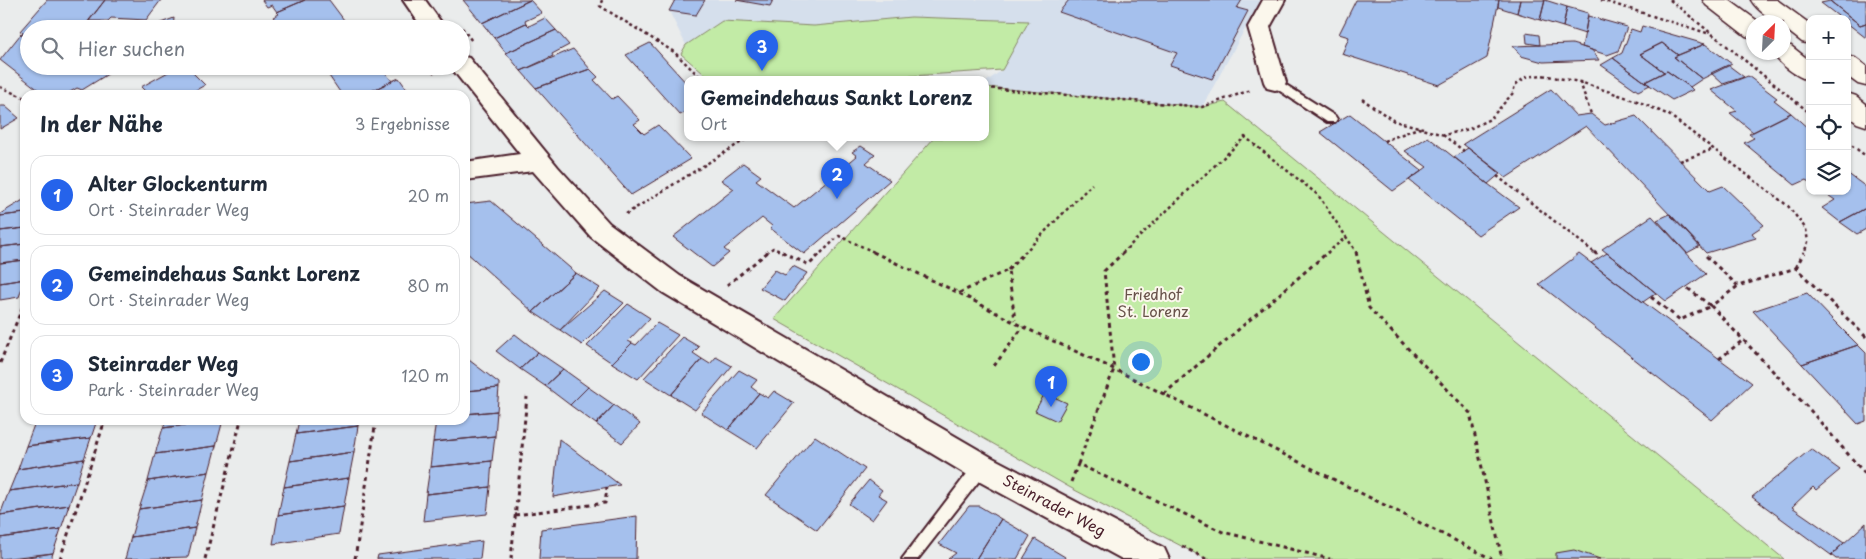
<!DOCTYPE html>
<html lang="de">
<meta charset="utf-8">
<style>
:root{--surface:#fff;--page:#f2f2f3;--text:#1f2937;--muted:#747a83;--line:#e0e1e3;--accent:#2563eb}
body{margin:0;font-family:"Playpen Sans",sans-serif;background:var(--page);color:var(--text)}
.controls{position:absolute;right:15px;top:15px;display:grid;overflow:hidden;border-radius:10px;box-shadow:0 1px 4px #0004}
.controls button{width:45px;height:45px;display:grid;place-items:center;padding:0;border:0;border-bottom:1px solid var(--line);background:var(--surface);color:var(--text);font:25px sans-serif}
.compass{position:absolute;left:1746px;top:15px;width:45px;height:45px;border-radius:50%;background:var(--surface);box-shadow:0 1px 4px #0004;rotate:24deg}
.you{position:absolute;left:1140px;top:361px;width:18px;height:18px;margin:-12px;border:4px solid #fff;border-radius:50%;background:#1a73e8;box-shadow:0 0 0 8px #1a73e833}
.badge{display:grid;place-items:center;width:32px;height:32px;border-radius:50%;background:var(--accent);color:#fff;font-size:16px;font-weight:700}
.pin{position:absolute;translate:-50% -41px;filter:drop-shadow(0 1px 2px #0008)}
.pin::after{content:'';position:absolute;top:26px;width:18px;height:15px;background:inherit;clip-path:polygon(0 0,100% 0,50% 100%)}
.popup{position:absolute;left:684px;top:76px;width:305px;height:65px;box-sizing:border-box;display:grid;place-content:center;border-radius:10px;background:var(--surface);filter:drop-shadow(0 1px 4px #0005);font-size:16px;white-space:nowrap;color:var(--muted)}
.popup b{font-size:19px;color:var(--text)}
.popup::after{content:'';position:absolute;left:50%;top:100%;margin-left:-10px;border:10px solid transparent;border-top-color:var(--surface)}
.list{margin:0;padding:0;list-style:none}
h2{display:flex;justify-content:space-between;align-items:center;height:65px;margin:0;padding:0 20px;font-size:21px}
h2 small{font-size:16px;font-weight:400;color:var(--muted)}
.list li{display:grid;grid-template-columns:32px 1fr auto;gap:15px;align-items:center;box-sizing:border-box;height:80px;margin:0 10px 10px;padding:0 10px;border:1px solid var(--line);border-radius:15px}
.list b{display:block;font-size:19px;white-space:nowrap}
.list p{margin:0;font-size:16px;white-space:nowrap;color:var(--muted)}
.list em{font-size:16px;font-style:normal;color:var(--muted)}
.icon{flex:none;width:28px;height:28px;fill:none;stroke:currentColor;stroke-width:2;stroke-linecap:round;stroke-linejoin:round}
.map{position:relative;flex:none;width:1866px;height:559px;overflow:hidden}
.search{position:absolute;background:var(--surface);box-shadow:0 1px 4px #0004;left:20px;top:20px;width:450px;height:55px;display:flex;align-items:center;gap:12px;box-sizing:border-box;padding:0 18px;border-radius:28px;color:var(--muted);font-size:19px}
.panel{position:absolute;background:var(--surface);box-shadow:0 1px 4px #0004;left:20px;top:90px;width:450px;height:335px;border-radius:15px}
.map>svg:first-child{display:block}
</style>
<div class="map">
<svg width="1866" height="559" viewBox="0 0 1866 559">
<rect width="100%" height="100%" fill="#eaecec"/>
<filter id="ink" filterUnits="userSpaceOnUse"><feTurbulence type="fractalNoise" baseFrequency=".02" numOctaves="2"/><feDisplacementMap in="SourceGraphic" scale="10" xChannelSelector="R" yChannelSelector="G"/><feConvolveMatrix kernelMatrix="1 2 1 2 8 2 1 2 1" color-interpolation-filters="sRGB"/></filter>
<g filter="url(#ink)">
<path fill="#d5dfec" d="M675,0H1261L1202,107L986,87V82L1002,70L1028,21L911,17L814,26L722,21L686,45L669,11Z"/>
<path fill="#c2eba6" stroke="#868568" d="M911,17L1029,21L1002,70L851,80H711L681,54L686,45L722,21L814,26Z
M986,87L1202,107L1225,102L1784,559H1206L1069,487L774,319L934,138H986Z"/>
<path fill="#a5c0ed" stroke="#4a1f2b" d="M47,0H105L82,29H29V35H20L23,32L20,31Z
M105,0H161L146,20L111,18L108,21H89Z
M262,0H305L277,12L272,5L267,7Z
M305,0H329L344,20L325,29H282L273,17L279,14L277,12Z
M463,0H530L482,23Z
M530,0L542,13L525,21L526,23L494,38L482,23Z
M675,0H705L696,15L669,11Z
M736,0H773L770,6Z
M1069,0H1242L1237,8L1248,11L1212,79L1170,65L1177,53L1059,12Z
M1356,0H1499L1487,58L1439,85L1342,54L1349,37L1339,34Z
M1499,0H1520L1517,13L1498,7Z
M1520,0H1545L1540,20L1517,13Z
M1545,0L1567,7L1563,27L1540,20Z
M1833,0H1866V23L1860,25L1830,1Z
M1830,1L1860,25L1866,23V38L1847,23V19H1842L1821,3Z
M1567,7L1588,13L1585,34L1563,27Z
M1588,16L1627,27L1618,51L1607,55L1582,47Z
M174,18L173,29H145Z
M545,18L556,30L506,53L494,38L526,23L529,26Z
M344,20L351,29H325Z
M1642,26L1705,44L1678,55L1662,43L1640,54L1664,72L1645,82L1613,58L1622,53L1631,29L1640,32Z
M556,30L569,45L552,54L553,56L521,71L506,53Z
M1526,33L1539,35L1540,45L1527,43Z
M20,35H29V66H103L111,72L82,90L77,88L65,95H45L0,60Z
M650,43L688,85V111L680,115L626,55Z
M1662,43L1678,55L1674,57L1702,79L1690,87L1667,71L1664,72L1640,54Z
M1572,44L1592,50L1599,60L1543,62L1521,56L1513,46Z
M1705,44L1732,64L1702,79L1674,57Z
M573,49L590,69L536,88L521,71Z
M1613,58L1645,82L1650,85L1638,91L1601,65Z
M1728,65L1744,77L1723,84L1711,73Z
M179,66H186L205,85L187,95H149L141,87Z
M334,66H380L392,81L363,95H342L325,70Z
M590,69L598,77L594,80L612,99L617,96L640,120L634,124L644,134L658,125L691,159L631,195L536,88Z
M1667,71L1690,87L1693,90L1672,100L1645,82Z
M1748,76L1777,98L1774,100L1791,113L1753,132L1730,113L1737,111L1711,90Z
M399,78L411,95H363L392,81Z
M1551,89L1576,116L1591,114L1605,125L1636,116L1710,191L1723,186L1764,225L1752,233L1756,238L1706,253L1586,126L1506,178L1463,144Z
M0,106H5L19,118L0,129Z
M1791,113L1810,130V183L1806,180L1795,185L1744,143L1754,138L1749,134Z
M1350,114L1384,141L1422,171L1393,191L1320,132Z
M1428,137L1488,184L1519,207L1478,235L1409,180L1427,167L1405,151Z
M861,146L875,155L866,163L890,180L804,254L770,228L772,226L762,218L724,249L729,253L712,267L673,237L734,189L721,180L743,163L761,176L756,180L794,208L857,156L852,152Z
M1468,148L1501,173L1488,184L1454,157Z
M1847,173L1866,187V208L1840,222L1822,208L1835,200L1822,191H1847Z
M25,199V213L0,216V214Z
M491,201L576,273L533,312L465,251V204Z
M1866,208V229L1857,234L1840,222Z
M25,213V228L0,231V216Z
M1670,214L1700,246L1687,253L1657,220Z
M1652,216L1706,274L1666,301L1602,249Z
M25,228V244L0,247V231Z
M25,244V260L0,263V247Z
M1607,253L1656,293L1643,302L1591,263Z
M1579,254L1643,302L1752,383L1712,420L1539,284Z
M25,260V279L0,283V263Z
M793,266L807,273L785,301L760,288L775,270L785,275Z
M576,273L600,288L560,330L533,312Z
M25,279L19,297L0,300V283Z
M605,291L624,303L582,345L560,330Z
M1807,293L1833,320L1858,345L1802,364L1753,311Z
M628,304L650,318L628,341L632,343L612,363L587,346Z
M657,323L678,335L638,379L612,363L632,343L636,345Z
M515,334L538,352L520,369L496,351Z
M682,337L699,347L693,353L702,359L671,395L644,378Z
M1858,345L1866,353V421L1858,424L1802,364Z
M538,352L563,369L545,386L520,369Z
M465,357L499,383V388L465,391Z
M716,357L732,366L695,410L671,395L702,359L710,364Z
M563,369L588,387L570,405L545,386Z
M739,370L757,380L751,387L759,393L728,430L701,413Z
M588,387L614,405L596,424L570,405Z
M499,388L497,411L465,414V391Z
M774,391L794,403L757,448L728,430L759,393L768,398Z
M1045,393L1067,403L1057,421L1035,411Z
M614,405L640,424L622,443L596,424Z
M497,411L495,436L433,442L436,420H465V414Z
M36,420H71L34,425Z
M71,420H97L91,438L26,446L34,425Z
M166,420H221L163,428Z
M223,420L216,446L155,454L163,428Z
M299,420H359L358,426L296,434Z
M358,426L354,452L290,461L296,434Z
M495,436L492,461L430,467L433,442Z
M815,436L865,469L817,530L766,495Z
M91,438L84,459L18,469L26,446Z
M559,439L620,485L553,497Z
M216,446L209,472L148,481L155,454Z
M1811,449L1840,470L1816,490L1813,487L1792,507L1844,543L1831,555L1752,497Z
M354,452L349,478L284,487L290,461Z
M84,459L77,482L9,491L18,469Z
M492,461L490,487L426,494L430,467Z
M209,472L202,500L139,509L148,481Z
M349,478L344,506L278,515L284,487Z
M869,480L882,490L878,495L887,500L872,520L849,504Z
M77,482L69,505L0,515L9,491Z
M490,487L487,514L423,521L426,494Z
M202,500L195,528L131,537L139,509Z
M69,505L61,529L0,538V515Z
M344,506L339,534L273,544L278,515Z
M969,506H979L1001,519L976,559H948L956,553L939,544Z
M637,516L636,559H539L541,529Z
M1001,519L1030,536L1017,559H976Z
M1866,523V559H1836L1831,555Z
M195,528L188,557L125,559L131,537Z
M61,529L53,553L0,559V538Z
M1035,539L1065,557L1064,559H1023Z
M482,541L480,559H377L378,555Z
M1574,550L1600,559H1556V553Z
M53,553L51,559H15Z"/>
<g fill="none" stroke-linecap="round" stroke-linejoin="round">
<g stroke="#4a1f2b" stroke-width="4">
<path id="service" d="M1275,78L1335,116L1337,119L1335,122H1327L1271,85L1270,82L1271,79Z
M981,460L986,462L988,467L986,472L918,559H902L976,462Z"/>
</g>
<g stroke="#4a1f2b" stroke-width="4">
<path id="minor" d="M403,0H425L446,29H423Z
M1263,0H1285L1270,27L1286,82L1283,88L1275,90L1267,88L1264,82L1248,27Z
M461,56L469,58L558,167L609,223L680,276L991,457L1164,548L1169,559H1122L971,477L662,292L591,237L533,171L465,180V162L520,154L453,70L451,66H461Z"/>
</g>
<g stroke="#4a1f2b" stroke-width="3">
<path id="primary" d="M1703,0H1729L1759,22H1754V38L1746,36L1706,5Z
M1751,0H1777L1810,24V44L1802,42L1784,28V22C1772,22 1757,10 1751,0Z
M1784,44L1791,46L1810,61V81C1797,77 1779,64 1772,52H1784Z
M1847,56L1855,58L1866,66V86L1858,84L1847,76Z
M1847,93L1856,96L1866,104V126L1857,123L1847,115Z"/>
</g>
<path stroke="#4a1f2b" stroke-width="2.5" stroke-dasharray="3 3" stroke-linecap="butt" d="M602,0L600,6L674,52L703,80
M1601,0L1707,33
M1670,0L1810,113
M462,28L472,41
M429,66L436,75
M1580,82L1591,114
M0,87L25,98
M986,88L1202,107L1251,90
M1362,99L1394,121L1423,128
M1443,135L1464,151
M1384,141L1418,128L1444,135L1469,129L1490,119L1513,93L1515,85L1526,77L1542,75L1580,82L1637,101L1669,115L1788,206L1806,229L1808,242L1804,253
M1847,142L1866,156
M1680,161L1714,149
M1497,176L1595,253
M626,214L748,138
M766,253L773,248L785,253
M821,253L839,236L876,253
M1024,253L1092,184
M1122,253L1245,137L1318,195L1357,253
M1327,253L1346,237"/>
<path stroke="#4a1f2b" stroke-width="3" stroke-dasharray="4 4" stroke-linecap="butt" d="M782,252L809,265L822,252
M873,252L959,293L1023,327L1114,369L1492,559
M1356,252L1369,308L1470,413L1502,559
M1594,252L1600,257
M1706,256L1738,286
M1796,268L1804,252
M1008,270L1025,252
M727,285L768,252
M959,293L1008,270L1015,320
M1651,297L1680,320L1711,306L1686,287
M1866,337L1796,268L1738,286L1711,306L1810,410L1866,475
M1719,359L1742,341
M0,363L25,301
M994,366L1023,327
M1164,394L1328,252
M1078,464L1114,369L1104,271L1124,252
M1071,482L1078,464L1223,532L1330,559
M515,515L605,503L607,487
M1182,546L1206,559
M60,559L105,420
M205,559L241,420
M355,559L376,420
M511,559L527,397"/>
<use href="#service" fill="#fbf7ec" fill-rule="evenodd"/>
<use href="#minor" fill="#fbf7ec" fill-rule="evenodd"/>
<use href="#primary" fill="#fbf7ec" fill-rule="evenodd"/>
</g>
</g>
<g text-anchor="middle" stroke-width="4" stroke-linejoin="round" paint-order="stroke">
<g font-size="15" fill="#68524a" stroke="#fbf7ec">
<text x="1153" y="300">Friedhof<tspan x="1153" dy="17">St. Lorenz</tspan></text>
</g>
<g font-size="15" fill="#4a1f2b" stroke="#fbf7ec">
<text transform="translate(1054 506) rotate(28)" y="5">Steinrader Weg</text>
</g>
</g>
</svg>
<div class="controls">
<button>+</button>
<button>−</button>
<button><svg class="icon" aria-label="locate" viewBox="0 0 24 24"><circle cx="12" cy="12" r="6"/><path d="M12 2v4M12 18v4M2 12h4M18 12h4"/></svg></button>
<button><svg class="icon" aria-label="layers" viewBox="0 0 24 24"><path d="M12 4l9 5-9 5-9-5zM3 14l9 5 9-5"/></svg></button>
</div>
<svg class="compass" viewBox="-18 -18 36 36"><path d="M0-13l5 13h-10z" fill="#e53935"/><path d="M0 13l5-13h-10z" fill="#747a83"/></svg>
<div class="you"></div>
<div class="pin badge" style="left:1051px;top:407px">1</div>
<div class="pin badge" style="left:837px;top:199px">2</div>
<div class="popup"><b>Gemeindehaus Sankt Lorenz</b>Ort</div>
<div class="pin badge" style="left:762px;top:71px">3</div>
<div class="search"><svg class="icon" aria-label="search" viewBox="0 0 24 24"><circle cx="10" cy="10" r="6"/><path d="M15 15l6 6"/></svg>Hier suchen</div>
<section class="panel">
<h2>In der Nähe<small>3 Ergebnisse</small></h2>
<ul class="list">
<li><span class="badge">1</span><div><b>Alter Glockenturm</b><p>Ort · Steinrader Weg</p></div><em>20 m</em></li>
<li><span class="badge">2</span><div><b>Gemeindehaus Sankt Lorenz</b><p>Ort · Steinrader Weg</p></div><em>80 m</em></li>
<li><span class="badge">3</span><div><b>Steinrader Weg</b><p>Park · Steinrader Weg</p></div><em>120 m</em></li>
</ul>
</section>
</div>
